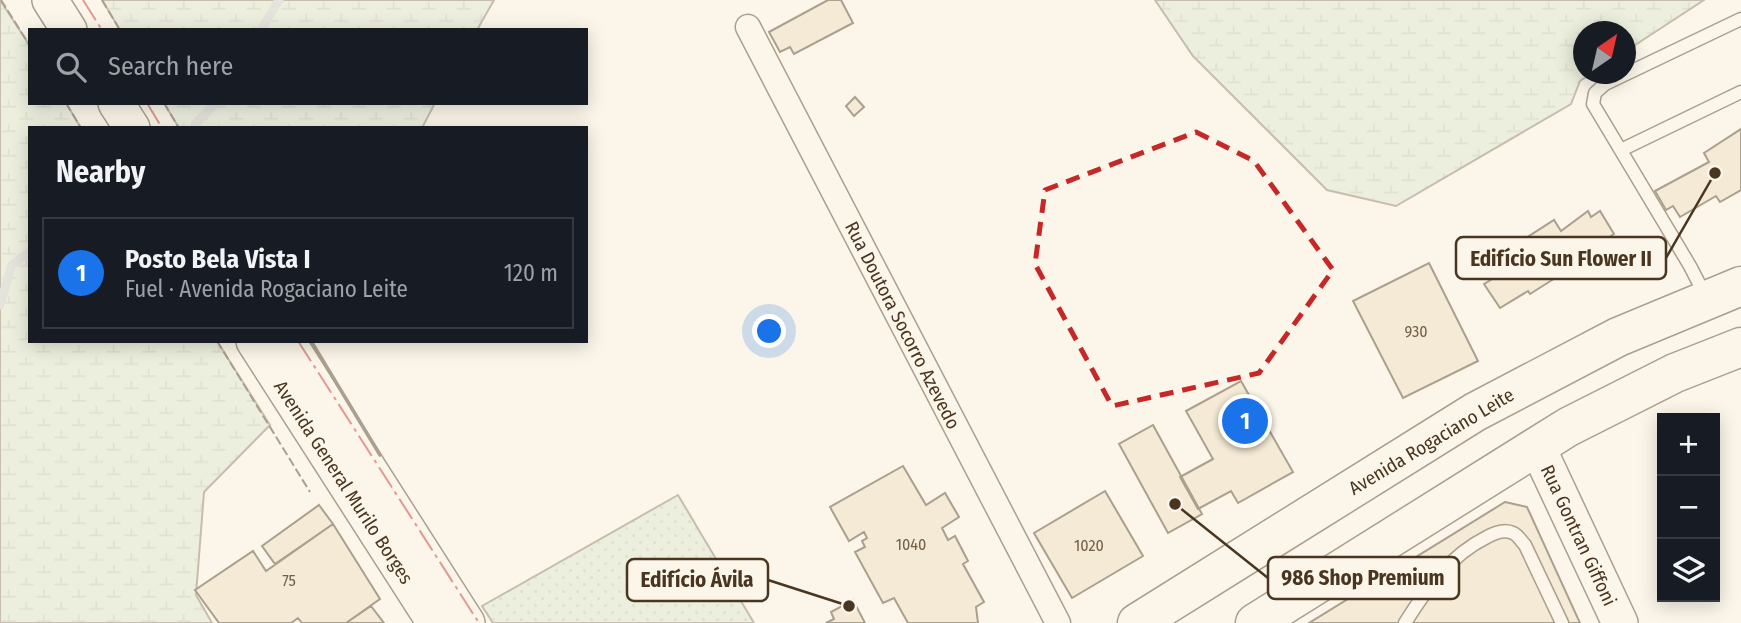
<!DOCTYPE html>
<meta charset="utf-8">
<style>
:root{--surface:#171b24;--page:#20242c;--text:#f1f3f6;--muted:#9ea1a6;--line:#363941;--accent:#1a73e8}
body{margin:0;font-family:"Fira Sans Condensed",sans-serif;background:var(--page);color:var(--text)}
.controls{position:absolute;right:21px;bottom:21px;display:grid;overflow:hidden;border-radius:0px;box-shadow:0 4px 18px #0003}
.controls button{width:63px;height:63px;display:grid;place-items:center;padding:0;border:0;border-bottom:2px solid var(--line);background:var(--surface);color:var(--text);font:35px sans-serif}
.compass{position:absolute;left:1573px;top:21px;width:63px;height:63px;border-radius:50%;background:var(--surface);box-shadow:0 4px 18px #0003;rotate:34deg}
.you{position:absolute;left:770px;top:332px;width:24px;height:24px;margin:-18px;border:5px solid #fff;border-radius:50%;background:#1a73e8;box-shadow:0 0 0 10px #1a73e833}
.badge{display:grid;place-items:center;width:46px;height:46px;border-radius:50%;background:var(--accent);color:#fff;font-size:23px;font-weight:700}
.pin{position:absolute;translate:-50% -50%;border:4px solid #fff;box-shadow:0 2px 7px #0006}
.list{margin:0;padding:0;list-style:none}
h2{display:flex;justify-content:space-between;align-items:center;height:91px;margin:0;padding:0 28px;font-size:30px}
h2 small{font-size:23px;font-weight:400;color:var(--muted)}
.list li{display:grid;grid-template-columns:46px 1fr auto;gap:21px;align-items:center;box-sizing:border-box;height:112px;margin:0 14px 14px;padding:0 14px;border:2px solid var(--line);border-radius:0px}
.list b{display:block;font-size:26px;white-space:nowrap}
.list p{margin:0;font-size:23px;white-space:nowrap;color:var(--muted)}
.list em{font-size:23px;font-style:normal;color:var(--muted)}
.icon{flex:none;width:38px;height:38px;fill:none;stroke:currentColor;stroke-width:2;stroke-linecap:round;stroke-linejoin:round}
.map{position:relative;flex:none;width:1741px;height:623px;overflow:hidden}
.search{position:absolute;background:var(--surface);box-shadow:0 4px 18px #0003;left:28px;top:28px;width:560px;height:77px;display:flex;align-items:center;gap:18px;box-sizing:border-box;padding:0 24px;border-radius:0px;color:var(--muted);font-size:26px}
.panel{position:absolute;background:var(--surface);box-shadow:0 4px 18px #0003;left:28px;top:126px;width:560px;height:217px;border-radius:0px}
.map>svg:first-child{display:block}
</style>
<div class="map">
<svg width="1741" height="623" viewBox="0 0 1741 623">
<defs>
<pattern id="grass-dots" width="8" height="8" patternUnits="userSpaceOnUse" patternTransform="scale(1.75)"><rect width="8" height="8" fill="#dce7d0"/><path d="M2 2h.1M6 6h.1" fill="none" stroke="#bec7b2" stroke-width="1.8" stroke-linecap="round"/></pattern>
<pattern id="wetland-marsh" width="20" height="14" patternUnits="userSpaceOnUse" patternTransform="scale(1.75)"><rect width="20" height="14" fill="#dce7d0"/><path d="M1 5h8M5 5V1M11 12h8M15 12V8" fill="none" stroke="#bec7b2"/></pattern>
</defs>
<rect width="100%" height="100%" fill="#fbf6e9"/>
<path fill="url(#grass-dots)" stroke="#887966" stroke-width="2" d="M678,495L754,623H493L482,606Z"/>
<path fill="url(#wetland-marsh)" stroke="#887966" stroke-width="2" d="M0,0L30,46V103H66L81,128H30V341H217L270,425L204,492L196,595L212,623H0Z
M102,0H494L477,30H120Z
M1155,0H1704L1626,51V32H1584V74H1591L1580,81L1571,104L1396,206L1327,190L1193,56Z
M164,103H435L422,128H179Z"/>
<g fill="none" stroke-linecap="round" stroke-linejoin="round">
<path stroke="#c9cecd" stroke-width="9" d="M261,30L279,0
M195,124L216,103
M0,305L12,265L30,251"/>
</g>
<path fill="#ecdcbc" stroke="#4a3520" stroke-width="2" d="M828,0H841L853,23L794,54L790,47L780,52L769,32Z
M855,97L864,107L854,116L846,106Z
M1741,129V190L1720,202L1716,196L1680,217L1673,206L1666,210L1655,191L1709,162L1704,153Z
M1588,211L1591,217L1600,211L1614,234L1587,251L1590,256L1530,294L1528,291L1500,308L1484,284L1494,278L1490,273L1518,257L1512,247L1554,220L1561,231Z
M1429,263L1478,361L1403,398L1353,301Z
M1241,381L1293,472L1238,503L1231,491L1198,509L1180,477L1213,459L1186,411Z
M1153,425L1202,514L1168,533L1119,444Z
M903,466L926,505L945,493L959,517L942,528L948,540L955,536L968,561L963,564L984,602L976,607L978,623H908L894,598L883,603L855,552L865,547L862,541L867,538L864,532L849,541L830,507Z
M1105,491L1143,556L1072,598L1034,533Z
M1505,502L1527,507L1580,623H1309Z
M319,505L333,524L275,564L262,546Z
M333,524L380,599L346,623H302L298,618L291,623H219L195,590L253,551L266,571Z
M853,600L865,623H826L834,619L831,612Z
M371,606L384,623H346Z"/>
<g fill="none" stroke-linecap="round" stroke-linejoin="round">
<g stroke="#4a3520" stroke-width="15">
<path id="lane" d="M1621,150L1741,92
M1706,297L1690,266L1593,104L1595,93L1605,84L1741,19
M1405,623C1427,588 1449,556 1487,537C1494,533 1505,529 1513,533C1518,535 1521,541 1525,545L1562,623"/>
</g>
<g stroke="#4a3520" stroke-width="27">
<path id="street" d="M748,27L1058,623"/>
</g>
<g stroke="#4a3520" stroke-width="38">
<path id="secondary" d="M50,0L69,30
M116,103L132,128
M254,341L435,623
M287,341L467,623
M1537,446L1620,623"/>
</g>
<g stroke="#4a3520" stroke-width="41">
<path id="primary" d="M1137,623L1475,412L1618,337L1741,286
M1255,623L1568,427L1675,373L1741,347"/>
</g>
<use href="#lane" stroke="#fbf6e9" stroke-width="12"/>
<use href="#street" stroke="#fbf6e9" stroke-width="24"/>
<use href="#secondary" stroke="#fbf6e9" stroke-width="35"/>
<use href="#primary" stroke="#fbf6e9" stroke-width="38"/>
<path stroke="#4a3520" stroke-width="2" stroke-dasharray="9 3.5" stroke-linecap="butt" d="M1,0L30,46
M102,0L120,30
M66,103L81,128
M164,103L179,128
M217,341L310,492"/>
<path stroke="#4a3520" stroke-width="3.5" d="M311,341L380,455"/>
<path stroke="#c62828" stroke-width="2" stroke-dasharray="24 5 3.5 5" stroke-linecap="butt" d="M83,0L102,30
M147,103L162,128
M298,341L479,623"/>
</g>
<path d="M0 0H1741V623H0ZM1196,132L1254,161L1333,270L1259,373L1112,406L1035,264L1045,190Z" fill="#fbf6e9" fill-opacity=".55" fill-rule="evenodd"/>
<path fill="none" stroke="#c62828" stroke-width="5" stroke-dasharray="14 9" stroke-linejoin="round" d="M1196,132L1254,161L1333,270L1259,373L1112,406L1035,264L1045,190Z"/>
<g text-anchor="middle" stroke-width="5" stroke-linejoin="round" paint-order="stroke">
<g font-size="16" fill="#725f47">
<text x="1416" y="337">930</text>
<text x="911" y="550">1040</text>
<text x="1089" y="551">1020</text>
<text x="289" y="586">75</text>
</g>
<g font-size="19" fill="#4a3520" stroke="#fbf6e9">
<text transform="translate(903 325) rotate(63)" y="7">Rua Doutora Socorro Azevedo</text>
<text transform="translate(1431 441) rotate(-31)" y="7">Avenida Rogaciano Leite</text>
<text transform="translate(344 482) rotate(57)" y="7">Avenida General Murilo Borges</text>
<text transform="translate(1579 535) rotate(65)" y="7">Rua Gontran Giffoni</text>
</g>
</g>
<path fill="none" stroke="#4a3520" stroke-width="2.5" d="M1715 173L1666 258M1175 504L1268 578M849 606L768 580"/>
<g fill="#4a3520" stroke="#fbf6e9" stroke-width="2.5">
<circle cx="1715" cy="173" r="7"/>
<circle cx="1175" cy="504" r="7"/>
<circle cx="849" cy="606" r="7"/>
</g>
<g fill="#fbf6e9" stroke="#4a3520" stroke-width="2.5">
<rect x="1456" y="237" width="210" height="42" rx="7"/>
<rect x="1268" y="557" width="191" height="42" rx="7"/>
<rect x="627" y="559" width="141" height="42" rx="7"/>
</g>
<g font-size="21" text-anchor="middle" font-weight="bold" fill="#4a3520">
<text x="1561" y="266">Edifício Sun Flower II</text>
<text x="1363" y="585">986 Shop Premium</text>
<text x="697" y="587">Edifício Ávila</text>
</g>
</svg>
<div class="controls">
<button>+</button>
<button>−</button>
<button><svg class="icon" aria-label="layers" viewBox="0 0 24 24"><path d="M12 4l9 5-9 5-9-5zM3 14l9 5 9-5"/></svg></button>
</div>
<svg class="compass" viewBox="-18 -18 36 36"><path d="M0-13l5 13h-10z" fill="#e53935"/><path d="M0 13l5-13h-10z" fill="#9ea1a6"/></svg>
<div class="you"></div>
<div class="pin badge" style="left:1245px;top:421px">1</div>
<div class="search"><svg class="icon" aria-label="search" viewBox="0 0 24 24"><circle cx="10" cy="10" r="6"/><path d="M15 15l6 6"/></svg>Search here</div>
<section class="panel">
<h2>Nearby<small></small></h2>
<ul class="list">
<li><span class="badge">1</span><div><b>Posto Bela Vista I</b><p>Fuel · Avenida Rogaciano Leite</p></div><em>120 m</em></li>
</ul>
</section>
</div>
